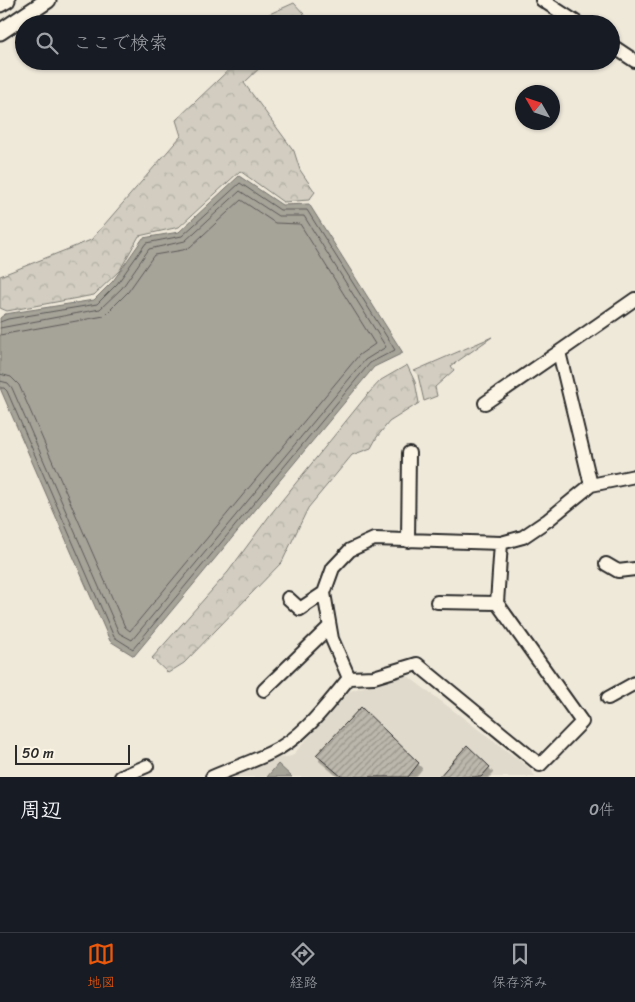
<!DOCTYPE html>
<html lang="ja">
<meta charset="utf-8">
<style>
:root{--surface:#171b24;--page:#20242c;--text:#f1f3f6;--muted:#9ea1a6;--line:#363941;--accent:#ea580c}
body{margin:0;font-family:Sriracha,"Klee One",sans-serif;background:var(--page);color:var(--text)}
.compass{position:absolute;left:515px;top:85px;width:45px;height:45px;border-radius:50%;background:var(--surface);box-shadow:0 1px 4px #0004;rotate:309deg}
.scale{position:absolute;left:15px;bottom:12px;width:115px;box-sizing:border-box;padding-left:5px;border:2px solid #2b2b2b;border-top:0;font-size:14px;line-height:18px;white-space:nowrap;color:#2b2b2b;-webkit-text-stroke:4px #fcf5e5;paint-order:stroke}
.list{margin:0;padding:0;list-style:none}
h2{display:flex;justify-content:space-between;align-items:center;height:65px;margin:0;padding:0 20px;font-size:21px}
h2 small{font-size:16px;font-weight:400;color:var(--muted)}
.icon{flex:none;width:28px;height:28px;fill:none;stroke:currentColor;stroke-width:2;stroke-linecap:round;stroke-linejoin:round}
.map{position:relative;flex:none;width:635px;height:777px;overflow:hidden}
.search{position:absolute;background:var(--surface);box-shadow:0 1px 4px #0004;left:15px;right:15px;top:15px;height:55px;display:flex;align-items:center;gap:12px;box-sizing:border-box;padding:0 18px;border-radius:28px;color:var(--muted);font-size:19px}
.sheet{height:155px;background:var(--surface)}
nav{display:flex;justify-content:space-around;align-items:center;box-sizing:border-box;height:70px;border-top:1px solid var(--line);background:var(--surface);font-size:14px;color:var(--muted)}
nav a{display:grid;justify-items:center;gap:2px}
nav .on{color:var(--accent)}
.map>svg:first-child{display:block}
</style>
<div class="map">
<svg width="635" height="777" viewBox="0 0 635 777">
<defs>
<pattern id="forest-crowns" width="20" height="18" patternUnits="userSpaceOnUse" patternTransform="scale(1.25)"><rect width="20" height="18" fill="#d2cdc0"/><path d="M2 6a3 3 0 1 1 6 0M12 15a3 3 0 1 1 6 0" fill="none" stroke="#b4b0a5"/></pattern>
<pattern id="building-hatch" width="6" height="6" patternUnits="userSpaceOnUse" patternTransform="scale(1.25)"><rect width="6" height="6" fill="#bcb7ac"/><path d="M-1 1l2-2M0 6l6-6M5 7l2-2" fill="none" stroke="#99958c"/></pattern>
<filter id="shadow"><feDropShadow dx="3" dy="5.5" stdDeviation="0" flood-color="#0004"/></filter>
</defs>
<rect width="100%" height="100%" fill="#efe9da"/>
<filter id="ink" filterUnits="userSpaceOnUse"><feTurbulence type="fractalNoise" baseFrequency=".02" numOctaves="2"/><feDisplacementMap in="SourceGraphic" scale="10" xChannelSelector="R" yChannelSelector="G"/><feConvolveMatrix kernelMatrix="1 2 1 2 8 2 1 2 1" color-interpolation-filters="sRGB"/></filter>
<g filter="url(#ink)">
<path fill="#e0dacc" d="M405,674L527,766L536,777H228L274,759L292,756L350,691Z"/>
<path fill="url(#forest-crowns)" stroke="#7e7c76" d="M294,3L313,24H247Z
M238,61H267L244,83L294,151L300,170L315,192L309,200L283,202L240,171L179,227L139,236L120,270L94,295L7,311L0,308V276L91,240L181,136L176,120Z
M492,337L451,366L454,370L435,387L437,396L424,401L418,375L414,371Z
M407,365L415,382L419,403L389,422L377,437L371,448L352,455L308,508L282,562L184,663L168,673L152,658L228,572L270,515L367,395L381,380Z"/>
<path fill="#a6a399" stroke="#75736d" d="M239,176L282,205L309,204L403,353L374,367L134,656L110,641L0,388V318L5,314L94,300L113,281L143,238L179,232Z
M278,764L292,777H267Z"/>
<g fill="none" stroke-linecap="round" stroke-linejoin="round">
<path stroke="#5c5b57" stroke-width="1" d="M0,322L8,319L97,304L117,284L146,243L182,236L240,183L280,210H307L395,350L370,363L133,649L114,637L7,391L4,388H0
M0,328L100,309L122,288L149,249L185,241L240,191L278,216H304L386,347L365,360L132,640L119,633L12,388L8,383L0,381
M0,335L104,316L128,292L154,255L183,250L190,247L241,200L275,223L300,224L375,344L359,355L130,631L125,627L19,385L11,377L0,374"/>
</g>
<path fill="url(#building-hatch)" stroke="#2b2b2b" filter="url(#shadow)" d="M361,707L419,763L408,777H342L316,755Z
M467,745L490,767L481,777H439Z"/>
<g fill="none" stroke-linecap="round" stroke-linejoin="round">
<g stroke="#2b2b2b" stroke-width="16">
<path id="minor" d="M542,0L579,24
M611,45L635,61
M485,403L559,352
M591,485L559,352L635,299
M408,541L409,453
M606,564L618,571L635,569
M288,598L300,609L324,593
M437,602L497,603
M349,678L374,677L417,664L540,765L582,722L497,603L501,543
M264,690L329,627
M608,698L635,683
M121,777L147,766
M212,777C231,769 251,762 270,753C303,738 326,706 349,678L332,639L324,593L333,568L350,550L374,539L501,543L523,537L548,520L591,485L635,476"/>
</g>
<g stroke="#2b2b2b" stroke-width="19">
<path id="tertiary" d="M0,4L7,0
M0,32L48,0"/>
</g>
<use href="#minor" stroke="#fcf5e5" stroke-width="12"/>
<use href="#tertiary" stroke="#fcf5e5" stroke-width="15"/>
</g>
</g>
</svg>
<svg class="compass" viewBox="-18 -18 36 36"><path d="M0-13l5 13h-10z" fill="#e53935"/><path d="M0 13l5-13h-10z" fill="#9ea1a6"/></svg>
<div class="scale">50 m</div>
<div class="search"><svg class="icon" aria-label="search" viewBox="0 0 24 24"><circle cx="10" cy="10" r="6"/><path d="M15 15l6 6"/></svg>ここで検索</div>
</div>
<section class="sheet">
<h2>周辺<small>0件</small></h2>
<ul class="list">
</ul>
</section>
<nav>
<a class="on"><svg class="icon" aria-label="map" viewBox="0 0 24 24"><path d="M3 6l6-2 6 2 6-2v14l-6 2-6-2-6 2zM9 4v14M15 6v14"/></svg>地図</a>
<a><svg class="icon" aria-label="directions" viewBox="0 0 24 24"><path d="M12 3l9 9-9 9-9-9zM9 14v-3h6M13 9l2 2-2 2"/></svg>経路</a>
<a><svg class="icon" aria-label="saved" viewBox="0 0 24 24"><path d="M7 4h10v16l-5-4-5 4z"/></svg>保存済み</a>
</nav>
